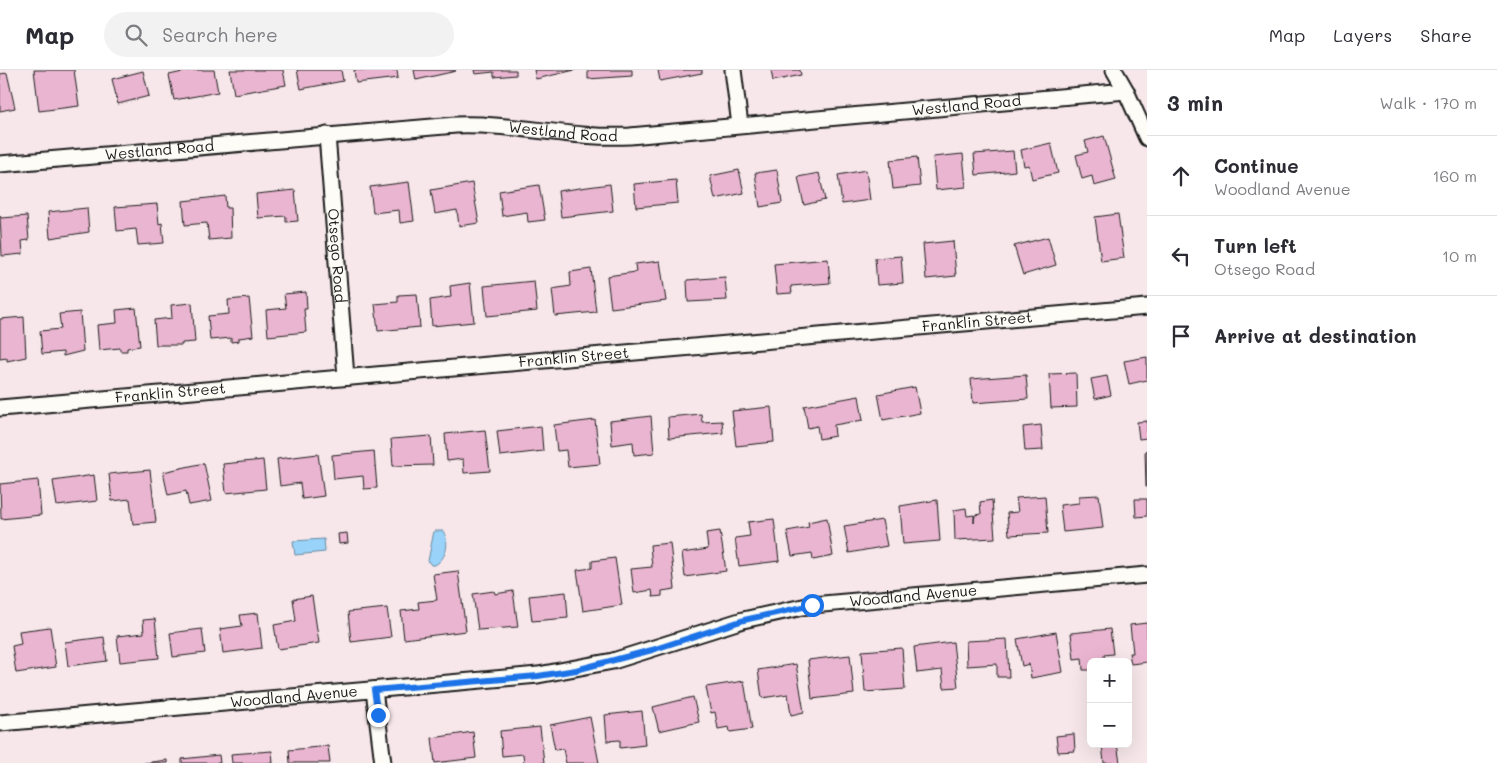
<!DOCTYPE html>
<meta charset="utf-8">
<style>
:root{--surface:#fff;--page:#f2f2f3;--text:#2b2b33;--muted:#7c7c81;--line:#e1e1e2}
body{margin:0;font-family:Mali,sans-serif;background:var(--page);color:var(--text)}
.controls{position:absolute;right:15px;bottom:15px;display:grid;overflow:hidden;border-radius:8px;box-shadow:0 5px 20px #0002}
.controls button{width:45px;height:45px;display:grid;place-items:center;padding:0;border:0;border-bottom:1px solid var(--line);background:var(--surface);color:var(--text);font:25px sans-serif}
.stop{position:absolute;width:15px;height:15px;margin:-11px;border:4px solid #1a73e8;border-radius:50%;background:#fff}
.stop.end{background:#1a73e8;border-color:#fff;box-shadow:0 1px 5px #0008}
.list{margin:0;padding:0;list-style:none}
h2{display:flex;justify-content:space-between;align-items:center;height:65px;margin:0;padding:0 20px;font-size:21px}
h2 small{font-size:16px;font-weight:400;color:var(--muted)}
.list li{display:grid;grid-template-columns:32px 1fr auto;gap:15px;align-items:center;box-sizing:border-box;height:80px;padding:0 20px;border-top:1px solid var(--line)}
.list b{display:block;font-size:19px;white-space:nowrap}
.list p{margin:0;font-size:16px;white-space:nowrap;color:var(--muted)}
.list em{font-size:16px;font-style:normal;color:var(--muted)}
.icon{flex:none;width:28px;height:28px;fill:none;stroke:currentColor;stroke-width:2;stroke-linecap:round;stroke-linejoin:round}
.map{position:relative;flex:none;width:1147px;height:693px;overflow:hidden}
header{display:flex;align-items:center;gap:30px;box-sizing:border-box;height:70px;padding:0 25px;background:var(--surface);border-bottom:1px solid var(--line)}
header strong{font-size:24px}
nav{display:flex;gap:28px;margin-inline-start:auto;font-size:18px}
.search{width:350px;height:45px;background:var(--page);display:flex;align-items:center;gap:12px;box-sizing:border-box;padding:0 18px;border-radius:28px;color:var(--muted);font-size:19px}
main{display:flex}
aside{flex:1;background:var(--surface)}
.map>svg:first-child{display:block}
</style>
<header>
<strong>Map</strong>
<div class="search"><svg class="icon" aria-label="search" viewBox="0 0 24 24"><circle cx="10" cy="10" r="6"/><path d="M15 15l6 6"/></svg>Search here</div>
<nav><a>Map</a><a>Layers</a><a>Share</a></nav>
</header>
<main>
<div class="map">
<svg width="1147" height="693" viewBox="0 0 1147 693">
<rect width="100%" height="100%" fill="#f7e7eb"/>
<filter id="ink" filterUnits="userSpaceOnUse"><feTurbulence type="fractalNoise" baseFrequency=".02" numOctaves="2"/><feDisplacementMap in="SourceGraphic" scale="10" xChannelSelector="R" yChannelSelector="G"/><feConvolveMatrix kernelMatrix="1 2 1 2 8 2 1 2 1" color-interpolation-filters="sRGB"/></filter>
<g filter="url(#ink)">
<path fill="#99d3f9" stroke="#678aa1" d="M434,461H443C450,472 447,488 435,495H431L428,491Z
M324,469L325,482L295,485L293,471Z"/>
<path fill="#eab5d0" stroke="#1c1c1c" d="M34,0H74L79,36L39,41Z
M192,0H214L218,22L174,30L169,5Z
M230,0H283L286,15L234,24Z
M297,0H341L343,11L301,19Z
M354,0H397L398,8L356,13Z
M414,0H455L456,1L416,10Z
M474,0H516V5L494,7V2L475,4Z
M534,0H575L536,9Z
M588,0H632V6L588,9Z
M658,0H702V3L660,11Z
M771,0H800L801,5L773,11Z
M143,1L149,26L118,34L112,9Z
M7,3L15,38L0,41V4Z
M1104,66L1116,110L1094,116L1092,106L1082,109L1076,85L1088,82L1085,71Z
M1051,73L1058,103L1032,109L1029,95L1024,96L1021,80Z
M1013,81L1015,101L976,105L974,84Z
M963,84L966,117L936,120L933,87Z
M917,87L920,116L893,119L890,90Z
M739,100L744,123L715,129L710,106Z
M777,100L782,133L760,137L755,103Z
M866,100L870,130L842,134L838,105Z
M819,103L825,130L804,135L798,107Z
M676,110L678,133L636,137L634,114Z
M409,112L414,151L400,153L399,140L373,143L370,117Z
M472,113L479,153L459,156L457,140L435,144L431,120Z
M610,114L613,141L561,147L558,121Z
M539,115L545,150L528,152L527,142L502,146L499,121Z
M295,120L298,151L286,152V146L258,148L256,124Z
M225,126L226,138H230L231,168L209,170L207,153L185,155L183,131Z
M157,134L159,154L162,153L164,173L138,175L136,159L117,161L115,137Z
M87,138L89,162L50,168L48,142Z
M1118,144L1124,188L1101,191L1095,147Z
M0,146L1,148L27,146L29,170L22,171L23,184L2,186Z
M1048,167L1056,195L1023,205L1014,176Z
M953,171L956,206L926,209L923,174Z
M901,186L903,213L877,215L875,188Z
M828,189L830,213L791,216L792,223L777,224L774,194Z
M660,191L666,231L611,238L607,206L636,202L635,194Z
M591,199L596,242L555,246L552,219L571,216L570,202Z
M725,207L727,230L688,232L687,210Z
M534,211L537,241L487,246L484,216Z
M470,213L474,252L432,256L430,230L451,227L450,216Z
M306,222L307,239H304L306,262L268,266L266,240L286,238L284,224Z
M417,224L420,257L378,261L375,234L398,232V225Z
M249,228L253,266L239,268V271L231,272V268L210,270L208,246L229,244L228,230Z
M192,233L195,272L182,273V275H156L154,250L172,248L171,235Z
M136,238L140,276L127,278V281H120V278L99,280L97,255L117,253L116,240Z
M80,242L83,281L63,286V282L42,284L40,261L61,259L59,244Z
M24,247L26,287L7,291V288L0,289V249Z
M1147,287V310L1129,314L1124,291Z
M1076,303L1077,337L1051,338L1049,304Z
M1026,305L1028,329L973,333L971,309Z
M1107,306L1111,325L1095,329L1091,309Z
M915,317L920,343L883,350L878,324Z
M859,326L863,350L834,355L835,366L819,369L817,356L808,358L804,336Z
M771,337L774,372L736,376L732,341Z
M701,344L702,352L722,351L723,363L669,368L668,347Z
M651,346L654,383L634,385L633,372L612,375L610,351Z
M595,350L600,394L568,397L566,380L557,381L554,355Z
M1147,351V368L1139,369L1137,352Z
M1041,355L1043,380L1025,381L1023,357Z
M541,356L543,381L500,386L497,361Z
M485,360L490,401L464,403L463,389L447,391L445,364Z
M431,366L433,395L393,396L391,369Z
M1147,380V417H1146L1145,381Z
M374,381L377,418L364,419L363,406L334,409L332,385Z
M318,384L324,426L302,429L300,413L280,416L277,389Z
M263,390L266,419L226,423L223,394Z
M204,393L212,431L189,435L186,421L168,425L163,402Z
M150,400L156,452L133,454L130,429L112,431L109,404Z
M94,405L97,431L57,436L53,411Z
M38,410L41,445L1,449L0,414Z
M1099,425L1103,458L1063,462L1060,435L1079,433V426Z
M1045,426L1048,463L1009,465L1007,443L1018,442L1016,428Z
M1135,429H1147V446L1136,447Z
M937,430L940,471L903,474L900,436Z
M992,430L995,468L955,470L954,440L966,438L967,446L974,445V452L975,445L981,444L980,432Z
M827,448L833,486L813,490L812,483L792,486L787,461L809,457L808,452Z
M774,449L779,491L739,496L735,468L750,466L748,452Z
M882,450L887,476L849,483L844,456Z
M720,461L726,501L685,507L682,483L708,479L706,463Z
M347,463L348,473L339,474L338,464Z
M670,473L675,519L662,521V526L653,527L652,520L634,523L631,499L652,497L650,475Z
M615,488L622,535L583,541L577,500L592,498V491Z
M458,501L466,561L404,569L401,541L419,539L418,532L437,530L433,504Z
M494,521L495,524L513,521L518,557L478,560L473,524Z
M566,522L568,548L532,551L529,526Z
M312,526L319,573L278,579L274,555L296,551L293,529Z
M387,538L391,567L351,572L348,542Z
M258,543L262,578L223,583L220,559L242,556L240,545Z
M155,549L159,588L120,592L117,566L144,563L143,550Z
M1147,553V592L1131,594L1129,583H1133L1130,555Z
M50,557L56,597L16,603L12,576L21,574L19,561Z
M202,559L205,583L173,587L170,563Z
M1110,559L1113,584L1104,585L1105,592H1091V600H1083L1082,588L1074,589L1071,563Z
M1056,562L1063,602L1031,608L1029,594L1022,596L1017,569Z
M104,567L107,591L68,596L65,572Z
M1007,569L1009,607H997V594L967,596L966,571Z
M953,572L958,617L944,618L942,600L917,603L914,577Z
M902,578L905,619L865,622L862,581Z
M850,585L854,624L812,629L808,590Z
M796,594L804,642L791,645L788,624L762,628L758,600Z
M744,611L752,659L730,662L729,657L718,659L715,642L711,643L706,617Z
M693,627L699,652L659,661L653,637Z
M642,641L645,675L620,678V670L607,671L605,645Z
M590,647L599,693H566L563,679L555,680L550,655Z
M540,657L544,693H524L523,684L502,686L500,661Z
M473,662L476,688L435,693L432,668Z
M1074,664L1075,681L1058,682L1056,666Z
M1102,674H1117L1120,693H1104Z
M328,676L330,693H290L289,680Z
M272,681L273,693H232L231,684Z
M219,685L220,693H182V689Z
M167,690V693H144Z"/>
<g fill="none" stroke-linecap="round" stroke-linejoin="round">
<g stroke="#1c1c1c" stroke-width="19">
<g id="street">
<path d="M733,0L740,55"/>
<path d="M1114,0L1126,21L1147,68"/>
<path id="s1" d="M327,65L346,307"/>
<path id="s2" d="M0,94L456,55C514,53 571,69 630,66L1126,21"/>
<path id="s3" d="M0,338L1147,237"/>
<path d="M374,620L383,693"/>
<path id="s4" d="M0,653L538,605L613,591L743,550L812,535L1147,505"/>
</g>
</g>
<use href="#street" stroke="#fdfcf7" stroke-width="15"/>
</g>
</g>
<g fill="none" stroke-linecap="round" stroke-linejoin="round" filter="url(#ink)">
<path stroke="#1a73e8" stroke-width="6" d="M378,645L374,620L538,606L576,600L652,580L744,550L812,535"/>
</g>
<g text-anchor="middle" stroke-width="4" stroke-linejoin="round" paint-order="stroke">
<g font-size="15" fill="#1c1c1c" stroke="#fdfcf7">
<text dy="5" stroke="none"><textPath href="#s2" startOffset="970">Westland Road</textPath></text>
<text dy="5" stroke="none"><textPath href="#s2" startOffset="565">Westland Road</textPath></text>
<text dy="5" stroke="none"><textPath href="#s2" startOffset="160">Westland Road</textPath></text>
<text dy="5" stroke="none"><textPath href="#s1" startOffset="121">Otsego Road</textPath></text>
<text dy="5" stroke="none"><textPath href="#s3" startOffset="981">Franklin Street</textPath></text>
<text dy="5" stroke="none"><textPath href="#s3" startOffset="576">Franklin Street</textPath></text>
<text dy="5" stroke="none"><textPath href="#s3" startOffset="171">Franklin Street</textPath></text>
<text dy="5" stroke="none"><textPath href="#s4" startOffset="925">Woodland Avenue</textPath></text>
<text dy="5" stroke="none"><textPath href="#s4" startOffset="295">Woodland Avenue</textPath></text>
</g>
</g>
</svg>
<div class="controls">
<button>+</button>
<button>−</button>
</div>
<div class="stop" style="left:812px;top:535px"></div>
<div class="stop end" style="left:378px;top:645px"></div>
</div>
<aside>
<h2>3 min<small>Walk · 170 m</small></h2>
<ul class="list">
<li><svg class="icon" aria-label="ahead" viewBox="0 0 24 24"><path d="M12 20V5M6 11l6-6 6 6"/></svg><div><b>Continue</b><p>Woodland Avenue</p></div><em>160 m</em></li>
<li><svg class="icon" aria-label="left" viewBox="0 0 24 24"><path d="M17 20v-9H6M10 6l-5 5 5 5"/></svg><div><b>Turn left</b><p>Otsego Road</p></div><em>10 m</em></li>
<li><svg class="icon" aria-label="arrive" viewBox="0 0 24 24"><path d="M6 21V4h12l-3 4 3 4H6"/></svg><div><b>Arrive at destination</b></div></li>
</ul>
</aside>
</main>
